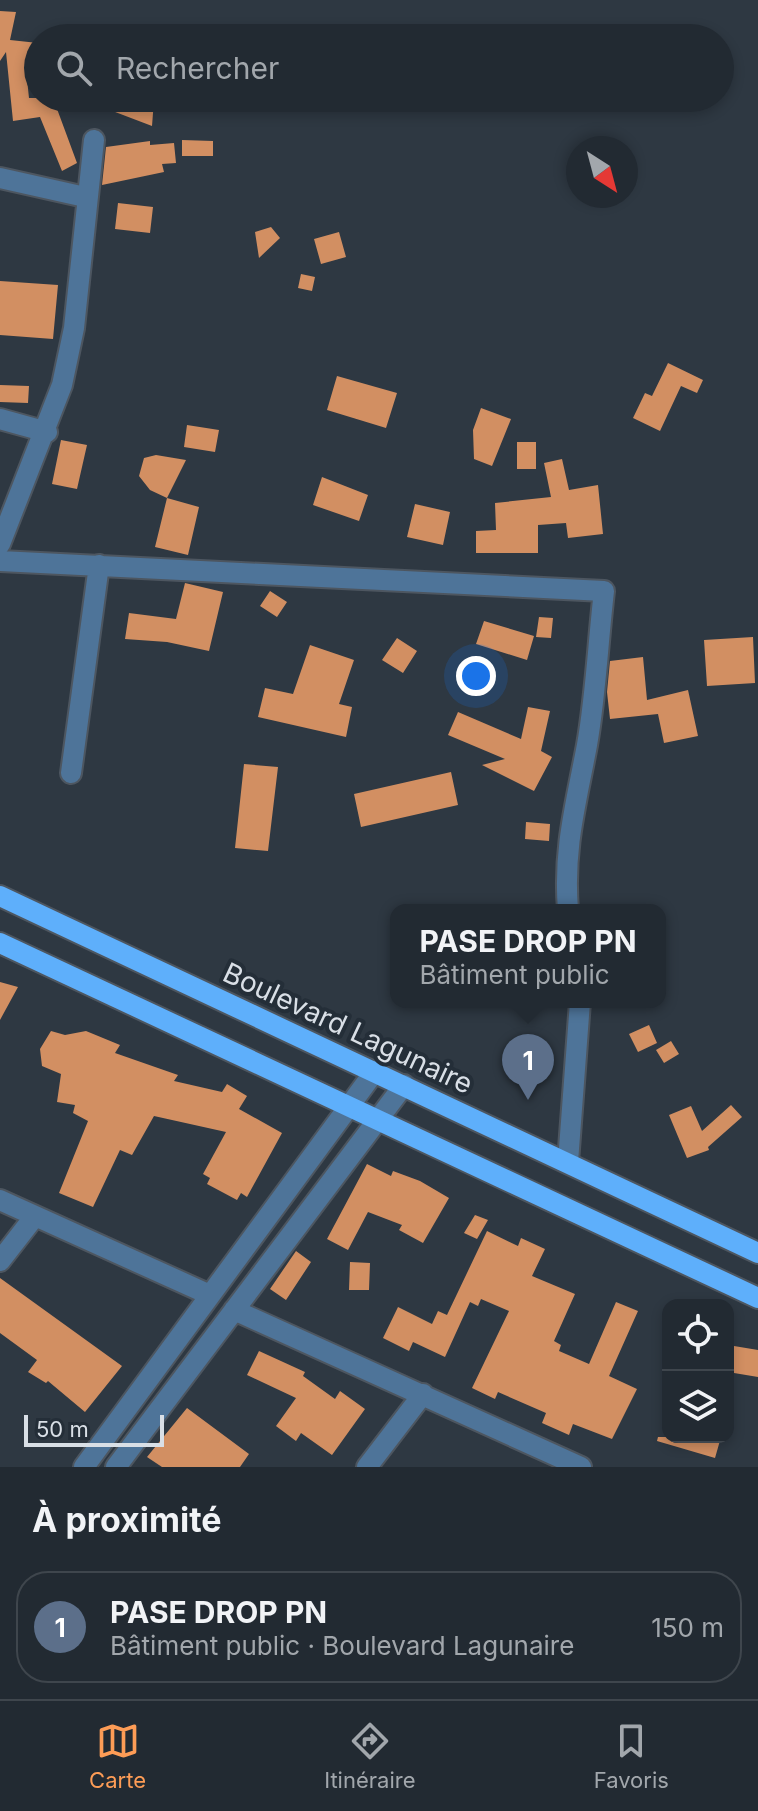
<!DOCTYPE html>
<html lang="fr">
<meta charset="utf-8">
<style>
:root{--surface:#222a32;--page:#2e363e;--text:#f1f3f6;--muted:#a2a7ac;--line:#3f464d;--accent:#fd9c56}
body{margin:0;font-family:Inter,sans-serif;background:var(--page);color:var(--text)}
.controls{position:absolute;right:24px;bottom:24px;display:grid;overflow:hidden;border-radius:16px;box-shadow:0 4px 12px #0003}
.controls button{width:72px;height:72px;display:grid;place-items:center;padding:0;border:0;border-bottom:2px solid var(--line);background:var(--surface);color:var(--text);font:40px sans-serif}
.compass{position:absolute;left:566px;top:136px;width:72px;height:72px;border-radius:50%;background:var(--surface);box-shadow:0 4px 12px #0003;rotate:144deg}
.scale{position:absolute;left:24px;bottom:20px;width:140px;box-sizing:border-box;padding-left:8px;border:4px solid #d9dfe6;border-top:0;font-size:22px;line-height:28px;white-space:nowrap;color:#d9dfe6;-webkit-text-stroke:6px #242e38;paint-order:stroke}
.you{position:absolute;left:476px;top:676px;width:28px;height:28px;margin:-20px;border:6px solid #fff;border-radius:50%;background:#1a73e8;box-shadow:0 0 0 12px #1a73e833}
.badge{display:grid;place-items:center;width:52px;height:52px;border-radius:50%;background:var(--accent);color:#fff;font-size:26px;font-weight:700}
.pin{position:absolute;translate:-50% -66px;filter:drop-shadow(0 2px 4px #0008)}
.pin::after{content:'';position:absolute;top:42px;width:28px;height:24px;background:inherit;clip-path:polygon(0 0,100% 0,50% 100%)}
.popup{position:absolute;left:390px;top:904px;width:276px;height:104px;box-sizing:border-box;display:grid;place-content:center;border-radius:16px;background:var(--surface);filter:drop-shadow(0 2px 6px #0005);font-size:26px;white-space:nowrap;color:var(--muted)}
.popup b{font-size:30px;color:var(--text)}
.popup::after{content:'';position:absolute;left:50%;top:100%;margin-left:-16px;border:16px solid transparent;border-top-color:var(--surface)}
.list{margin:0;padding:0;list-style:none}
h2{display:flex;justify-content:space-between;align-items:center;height:104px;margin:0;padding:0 32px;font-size:34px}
h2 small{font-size:26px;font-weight:400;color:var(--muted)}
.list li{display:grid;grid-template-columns:52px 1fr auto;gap:24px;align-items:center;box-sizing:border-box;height:112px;margin:0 16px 16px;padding:0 16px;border:2px solid var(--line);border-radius:32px}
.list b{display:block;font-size:30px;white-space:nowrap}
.list p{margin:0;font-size:26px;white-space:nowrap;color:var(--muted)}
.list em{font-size:26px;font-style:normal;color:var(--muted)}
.icon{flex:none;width:44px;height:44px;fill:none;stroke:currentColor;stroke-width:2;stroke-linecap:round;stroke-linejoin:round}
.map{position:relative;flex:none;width:758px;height:1467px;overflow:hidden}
.search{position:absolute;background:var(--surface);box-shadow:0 4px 12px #0003;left:24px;right:24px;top:24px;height:88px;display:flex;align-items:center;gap:20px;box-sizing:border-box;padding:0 28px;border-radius:44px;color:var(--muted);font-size:30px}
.sheet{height:232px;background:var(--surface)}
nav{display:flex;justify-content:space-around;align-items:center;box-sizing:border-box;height:112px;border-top:2px solid var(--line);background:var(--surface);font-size:22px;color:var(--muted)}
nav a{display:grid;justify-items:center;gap:4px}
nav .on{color:var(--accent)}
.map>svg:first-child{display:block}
</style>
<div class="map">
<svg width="758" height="1467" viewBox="0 0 758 1467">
<rect width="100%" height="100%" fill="#2e3842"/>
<path fill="#d28f62" d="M0,11L16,12L10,40L38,43L36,61L25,60L29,98H53L77,163L62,171L40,117L13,121L6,52L0,61Z
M82,98L154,100L152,126L81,99Z
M182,140L213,141V156H182Z
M150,141V145L174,143L176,163L162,164L164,172L102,185L106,147Z
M118,203L153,207L150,233L115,229Z
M271,227L280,238L259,258L255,232Z
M339,232L346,257L321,264L314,239Z
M301,274L315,277L312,291L298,288Z
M0,281L58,285L53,339L0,335Z
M668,363L703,380L697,393L681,386L660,431L633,418L645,393L652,396Z
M337,376L397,393L386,428L327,410Z
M0,385L29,386L28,403L0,402Z
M481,408L511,419L492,466L474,459L473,430Z
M187,425L219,430L215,452L184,447Z
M61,440L87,445L77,489L52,484Z
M517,442H536V469H517Z
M156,455L186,460L167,498L150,490L139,476L144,458Z
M562,459L569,490L598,485L603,534L568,538L566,523L538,525V553H476V531L496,530L495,503L551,497L544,463Z
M322,477L368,495L359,521L313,505Z
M167,498L199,507L188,555L155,547Z
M415,504L450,512L443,545L407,537Z
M185,583L223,592L209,651L167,642L125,639L129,613L176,619Z
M270,591L287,602L277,617L260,606Z
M539,617L553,618L551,638L536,637Z
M484,621L534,636L527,660L476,644Z
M753,637L755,683L707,686L704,640Z
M397,638L417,651L403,673L382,660Z
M310,645L354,660L339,704L352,707L346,737L258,717L265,688L293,694Z
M643,657L647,700L688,690L698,736L664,743L658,714L610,719L607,692L610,661Z
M528,707L550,711L541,751L552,757L534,791L482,765L505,759L448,735L458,712L521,739Z
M244,764L278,767L268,851L235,848Z
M451,772L458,805L361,827L354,794Z
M526,822L550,824L549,841L525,839Z
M0,982L18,987L0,1020Z
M649,1025L657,1043L638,1052L629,1034Z
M51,1031L65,1035L86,1031L120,1045L115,1053L178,1075L174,1081L222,1092L227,1084L247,1096L239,1109L282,1133L247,1197L241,1193L237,1200L207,1184L210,1178L203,1174L226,1132L154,1116L132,1155L120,1150L93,1207L59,1193L88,1121L73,1113L75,1105L57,1102L61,1074L42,1066L40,1049Z
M671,1041L679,1054L664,1063L656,1050Z
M731,1105L742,1117L708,1147L709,1150L687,1158L669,1115L691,1106L702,1131Z
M367,1164L391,1176L393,1171L420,1181L449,1198L423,1243L399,1230L402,1225L368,1212L348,1250L327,1239Z
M475,1215L488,1220L477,1239L464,1233Z
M487,1231L518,1246L521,1238L545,1249L532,1276L575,1294L554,1341L561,1345L559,1351L589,1364L616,1302L638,1311L609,1376L637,1389L612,1439L573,1424L569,1435L542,1423L546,1413L498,1392L495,1399L472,1388L509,1311L481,1299L478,1306L470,1302L445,1357L413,1342L409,1351L383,1338L398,1307L432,1324L438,1311L447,1315Z
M296,1251L311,1262L286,1300L270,1289Z
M350,1262L370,1263L369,1290H349Z
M0,1278L122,1366L85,1412L48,1381L46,1383L28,1372L37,1360L0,1333Z
M728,1345L758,1350V1377L728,1372Z
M259,1351L305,1372L303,1376L335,1399L340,1391L365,1409L332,1455L301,1433L296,1441L276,1426L296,1398L247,1375Z
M187,1408L249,1454L240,1467H162L147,1457Z
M658,1437H721L715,1458L657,1441Z"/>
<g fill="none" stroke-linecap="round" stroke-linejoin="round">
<g stroke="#4d5660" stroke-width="24">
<path id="minor" d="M0,178L85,197
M0,419L47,432
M0,544L62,385L74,328L94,140
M0,561L604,591C598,642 596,694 587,745C576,804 563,849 568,910
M71,773L99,565
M568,1162L580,1002
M0,1200L210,1295
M0,1261L35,1216
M234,1310L581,1467
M84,1467L375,1071
M116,1467L404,1085
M367,1467L423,1394"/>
</g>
<g stroke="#4d5660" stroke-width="24">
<path id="major" d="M0,896L758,1253
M0,943L758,1298"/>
</g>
<use href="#minor" stroke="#4e7499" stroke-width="20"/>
<use href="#major" stroke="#5eaffb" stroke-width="20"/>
</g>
<g text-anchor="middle" stroke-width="8" stroke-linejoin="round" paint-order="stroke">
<g font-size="28" fill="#d9dfe6" stroke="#242e38">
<text transform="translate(348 1028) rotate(25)" y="10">Boulevard Lagunaire</text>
</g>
</g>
</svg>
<div class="controls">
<button><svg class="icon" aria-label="locate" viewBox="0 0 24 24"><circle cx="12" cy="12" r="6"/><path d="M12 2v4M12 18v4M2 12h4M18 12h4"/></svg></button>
<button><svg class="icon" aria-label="layers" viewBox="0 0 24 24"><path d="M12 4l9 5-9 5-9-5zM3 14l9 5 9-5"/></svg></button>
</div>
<svg class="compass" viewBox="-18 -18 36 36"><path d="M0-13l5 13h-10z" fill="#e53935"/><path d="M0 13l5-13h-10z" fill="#a2a7ac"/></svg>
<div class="scale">50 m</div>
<div class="you"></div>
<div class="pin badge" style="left:528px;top:1100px;background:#5c6f8a">1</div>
<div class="popup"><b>PASE DROP PN</b>Bâtiment public</div>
<div class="search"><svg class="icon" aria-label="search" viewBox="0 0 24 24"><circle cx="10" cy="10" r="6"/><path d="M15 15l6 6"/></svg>Rechercher</div>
</div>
<section class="sheet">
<h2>À proximité<small></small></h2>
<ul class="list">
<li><span class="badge" style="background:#5c6f8a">1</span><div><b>PASE DROP PN</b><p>Bâtiment public · Boulevard Lagunaire</p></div><em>150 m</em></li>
</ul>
</section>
<nav>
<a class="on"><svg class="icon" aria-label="map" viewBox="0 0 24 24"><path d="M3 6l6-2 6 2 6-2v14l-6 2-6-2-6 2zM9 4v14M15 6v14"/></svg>Carte</a>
<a><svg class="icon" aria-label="directions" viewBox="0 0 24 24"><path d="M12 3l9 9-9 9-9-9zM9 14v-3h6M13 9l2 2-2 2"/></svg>Itinéraire</a>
<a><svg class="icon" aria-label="saved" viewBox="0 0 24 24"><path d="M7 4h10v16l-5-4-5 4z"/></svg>Favoris</a>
</nav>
